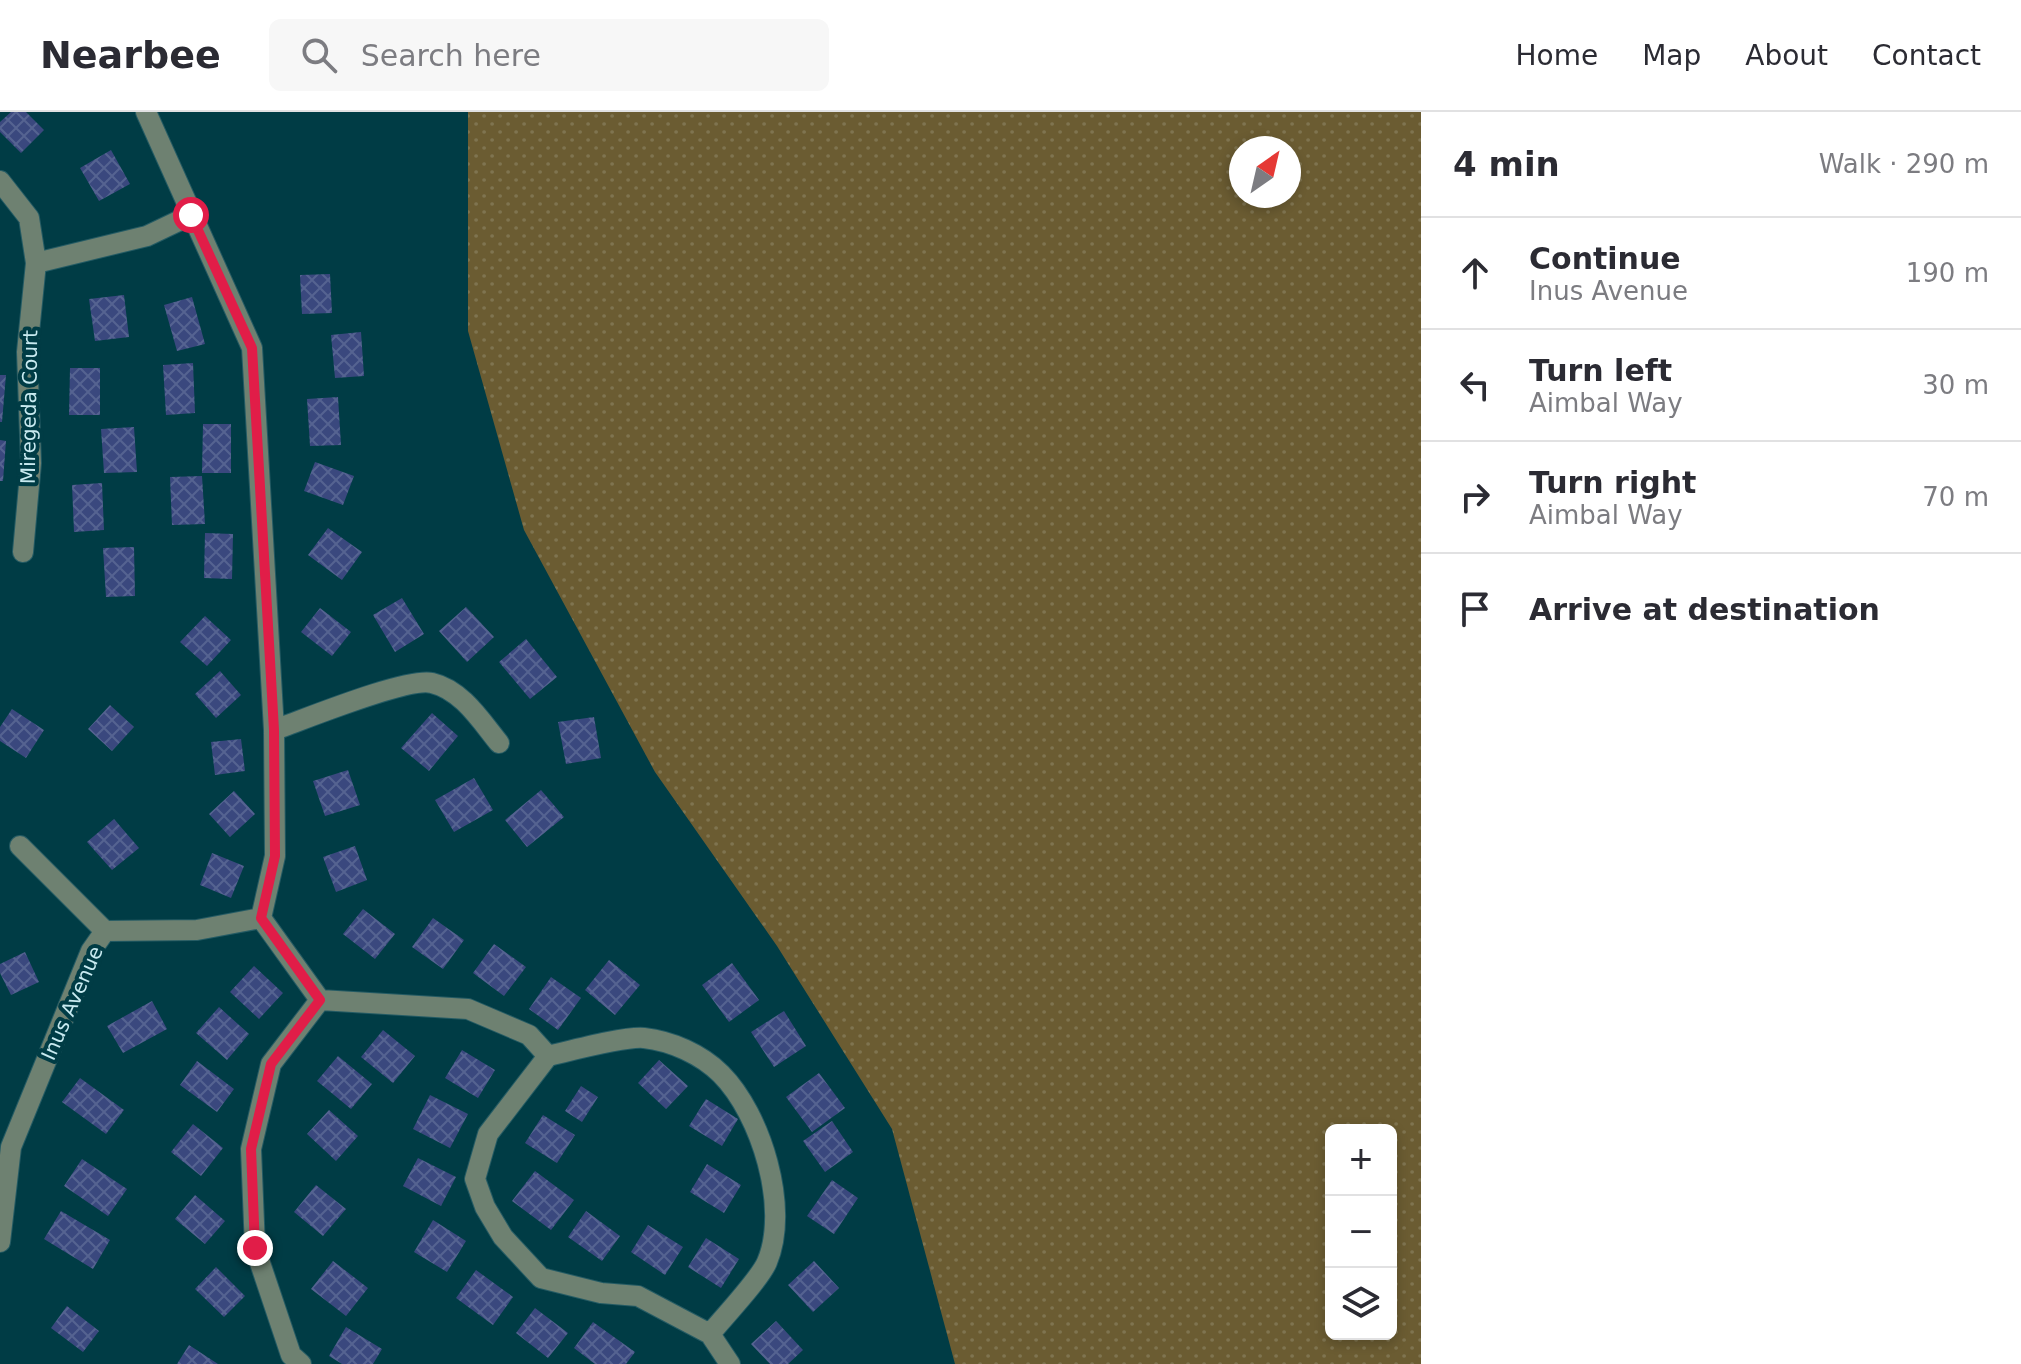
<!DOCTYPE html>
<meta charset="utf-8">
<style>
:root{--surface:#fff;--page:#f7f7f7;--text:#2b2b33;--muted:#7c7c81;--line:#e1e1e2}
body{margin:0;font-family:"DejaVu Sans",sans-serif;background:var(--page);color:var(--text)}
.controls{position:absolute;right:24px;bottom:24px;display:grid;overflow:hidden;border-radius:12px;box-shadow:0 4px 12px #0003}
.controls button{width:72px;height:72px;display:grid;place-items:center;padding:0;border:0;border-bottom:2px solid var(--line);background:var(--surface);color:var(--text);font:40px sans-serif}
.compass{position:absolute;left:1229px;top:24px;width:72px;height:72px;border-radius:50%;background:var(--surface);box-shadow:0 4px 12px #0003;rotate:34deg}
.stop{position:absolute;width:24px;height:24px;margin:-18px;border:6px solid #e11d48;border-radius:50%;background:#fff}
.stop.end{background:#e11d48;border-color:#fff;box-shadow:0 2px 8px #0008}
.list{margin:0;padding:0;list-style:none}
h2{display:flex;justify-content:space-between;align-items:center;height:104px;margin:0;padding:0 32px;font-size:34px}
h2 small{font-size:26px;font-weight:400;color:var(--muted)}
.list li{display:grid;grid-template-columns:52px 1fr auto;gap:24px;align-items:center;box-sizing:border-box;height:112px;padding:0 32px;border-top:2px solid var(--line)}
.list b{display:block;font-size:30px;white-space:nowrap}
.list p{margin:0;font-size:26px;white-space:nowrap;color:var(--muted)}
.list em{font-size:26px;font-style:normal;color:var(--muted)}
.icon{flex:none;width:44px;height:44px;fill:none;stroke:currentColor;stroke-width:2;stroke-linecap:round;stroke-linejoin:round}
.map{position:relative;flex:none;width:1421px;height:1252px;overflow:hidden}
header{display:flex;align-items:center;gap:48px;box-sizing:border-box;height:112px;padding:0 40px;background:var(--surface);border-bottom:2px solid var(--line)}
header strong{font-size:38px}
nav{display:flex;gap:44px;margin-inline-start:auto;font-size:28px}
.search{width:560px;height:72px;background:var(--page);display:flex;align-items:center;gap:20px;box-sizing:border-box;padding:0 28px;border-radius:12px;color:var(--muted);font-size:30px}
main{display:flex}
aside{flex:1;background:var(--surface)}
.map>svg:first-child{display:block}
</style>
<header>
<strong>Nearbee</strong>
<div class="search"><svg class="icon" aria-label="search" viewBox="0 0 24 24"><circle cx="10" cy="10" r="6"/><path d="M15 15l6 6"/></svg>Search here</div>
<nav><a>Home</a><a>Map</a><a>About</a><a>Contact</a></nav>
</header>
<main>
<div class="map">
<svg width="1421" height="1252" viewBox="0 0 1421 1252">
<defs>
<pattern id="grass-dots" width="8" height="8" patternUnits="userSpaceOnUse" patternTransform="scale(2)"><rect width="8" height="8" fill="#6b5c32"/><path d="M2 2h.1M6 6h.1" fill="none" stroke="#7f7450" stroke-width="1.8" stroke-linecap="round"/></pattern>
<pattern id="building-cross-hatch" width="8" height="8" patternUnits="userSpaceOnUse" patternTransform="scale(2)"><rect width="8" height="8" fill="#3a487e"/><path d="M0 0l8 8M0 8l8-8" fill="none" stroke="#556391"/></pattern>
</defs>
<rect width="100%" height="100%" fill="#003c45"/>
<path fill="url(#grass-dots)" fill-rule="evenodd" d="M468,0H1421V1252H955L892,1017L777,834L655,660L524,418L468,219ZM1241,36H1289V84H1241ZM1331,1018H1391V1222H1331Z"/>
<path fill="url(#building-cross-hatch)" d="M11,0H26L44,18L21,41L0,20V10Z
M111,38L130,72L99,89L80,56Z
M330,162L332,201L302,202L300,163Z
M124,183L129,225L95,229L89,187Z
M192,185L205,232L177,239L164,193Z
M361,220L364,264L335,266L331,223Z
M193,251L195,301L166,303L163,253Z
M70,256H100V303H69Z
M0,263H6L2,310H0Z
M338,285L341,333L310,334L307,287Z
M203,312H231V361H202Z
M134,315L137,360L104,361L101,317Z
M0,328L6,329L3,369H0Z
M315,350L354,364L343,393L304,379Z
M202,364L205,412L172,413L170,365Z
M102,371L104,418L74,420L72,373Z
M328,416L362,440L342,468L308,443Z
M205,421L233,422L232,467L204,466Z
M134,435L135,484L106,485L103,436Z
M402,486L424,522L395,540L373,503Z
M466,495L494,525L467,550L439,519Z
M320,496L351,520L332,544L301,520Z
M205,504L231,528L207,554L180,530Z
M526,527L557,565L530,587L499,550Z
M220,559L241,583L216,606L195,582Z
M110,593L134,615L112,639L88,617Z
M12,597L44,618L26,646L0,629V615Z
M432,601L458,624L429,659L401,636Z
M594,605L601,646L566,652L558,610Z
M241,627L245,659L215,663L211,630Z
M348,658L360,693L325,704L313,669Z
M474,666L493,698L454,720L435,688Z
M541,678L564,705L527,735L505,708Z
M234,679L255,702L230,725L209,702Z
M114,707L139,736L112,758L87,730Z
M355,734L367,768L336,780L323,745Z
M212,741L244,754L231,786L200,773Z
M363,797L395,822L375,847L343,822Z
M433,806L464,828L443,857L412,835Z
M494,832L526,855L504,884L473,861Z
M25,840L39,870L11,883L0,861V852Z
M609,848L640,873L615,903L585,878Z
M732,851L759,888L729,910L702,873Z
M254,854L283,881L259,907L230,880Z
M551,865L581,886L558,918L529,897Z
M152,889L167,917L123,941L107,914Z
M219,895L249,922L227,948L196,921Z
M784,899L806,934L774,955L751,920Z
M383,918L415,944L393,971L361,945Z
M462,938L495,958L478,986L445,966Z
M338,944L372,972L351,997L317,969Z
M659,948L688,974L666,997L638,971Z
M197,949L234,977L217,1000L180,973Z
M819,961L845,996L812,1020L786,985Z
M80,966L124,998L106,1022L62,990Z
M581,974L598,985L582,1010L565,999Z
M430,983L468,1002L450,1036L413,1017Z
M706,987L738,1007L722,1034L689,1014Z
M329,998L358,1024L336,1049L307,1022Z
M543,1003L575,1023L557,1051L525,1031Z
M832,1009L853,1040L825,1060L803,1029Z
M193,1012L223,1036L201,1064L171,1040Z
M418,1046L456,1065L441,1094L403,1074Z
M82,1047L127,1077L108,1104L64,1074Z
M707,1052L741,1073L724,1101L690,1080Z
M535,1059L574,1088L551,1118L512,1089Z
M832,1068L858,1086L834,1122L807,1104Z
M316,1073L346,1097L323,1124L294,1100Z
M195,1083L225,1109L205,1132L175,1107Z
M61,1099L110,1128L93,1157L44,1127Z
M586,1099L620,1124L602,1149L568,1125Z
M433,1108L466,1129L447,1160L414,1140Z
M648,1113L683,1135L665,1163L631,1140Z
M706,1126L739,1147L721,1176L688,1155Z
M333,1149L368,1176L346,1204L311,1177Z
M814,1149L839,1176L813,1200L788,1173Z
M216,1155L245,1184L224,1205L195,1177Z
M476,1158L513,1185L493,1213L456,1186Z
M67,1194L99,1219L83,1240L51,1216Z
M535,1196L568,1221L548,1246L516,1221Z
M776,1209L803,1238L788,1252H770L751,1232Z
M593,1210L635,1240L626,1252H595L574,1236Z
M346,1215L382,1237L373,1252H342L329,1244Z
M189,1233L218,1252H177Z"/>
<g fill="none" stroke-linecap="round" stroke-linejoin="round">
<g stroke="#245b64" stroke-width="22">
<path id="minor" d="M0,69L29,106L36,151L27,240L31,351L23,440
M36,151L147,124L191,103
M274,618C303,608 407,565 432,571C462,578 481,609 499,631
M20,734L105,819
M261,806L320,888L271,952L251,1037L255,1136L291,1243L301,1252
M320,888L468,897L529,923L548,944C570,939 625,924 644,926C671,929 701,942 721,962C761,1002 790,1096 767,1150C760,1167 723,1206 710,1222L730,1252
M548,944L488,1022L475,1067L485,1095L503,1125L541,1166L601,1181L638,1184L710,1222
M0,1130L11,1035L91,839L105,819L197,818L261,806L275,744L274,618L252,236L146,0"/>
</g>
<use href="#minor" stroke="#6e8171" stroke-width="20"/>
</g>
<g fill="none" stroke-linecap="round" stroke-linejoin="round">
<path stroke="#e11d48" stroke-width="10" d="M191,103L252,236L274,618L275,744L261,806L320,888L271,952L251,1037L255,1136"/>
</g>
<g text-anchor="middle" stroke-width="8" stroke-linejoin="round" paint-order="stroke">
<g font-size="20" fill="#c8eaf0" stroke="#003c45">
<text transform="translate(29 295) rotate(-89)" y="7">Miregeda Court</text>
<text transform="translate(72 891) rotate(-66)" y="7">Inus Avenue</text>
</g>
</g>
</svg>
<div class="controls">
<button>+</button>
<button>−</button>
<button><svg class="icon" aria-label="layers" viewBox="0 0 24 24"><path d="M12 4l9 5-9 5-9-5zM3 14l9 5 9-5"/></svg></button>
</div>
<svg class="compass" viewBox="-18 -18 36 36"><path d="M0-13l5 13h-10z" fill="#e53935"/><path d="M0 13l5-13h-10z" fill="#7c7c81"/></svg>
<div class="stop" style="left:191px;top:103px"></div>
<div class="stop end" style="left:255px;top:1136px"></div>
</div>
<aside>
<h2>4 min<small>Walk · 290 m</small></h2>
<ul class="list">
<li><svg class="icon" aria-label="ahead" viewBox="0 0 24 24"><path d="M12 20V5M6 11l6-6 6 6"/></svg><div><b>Continue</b><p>Inus Avenue</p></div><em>190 m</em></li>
<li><svg class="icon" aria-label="left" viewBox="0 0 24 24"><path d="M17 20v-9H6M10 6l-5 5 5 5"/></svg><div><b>Turn left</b><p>Aimbal Way</p></div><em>30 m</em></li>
<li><svg class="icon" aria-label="right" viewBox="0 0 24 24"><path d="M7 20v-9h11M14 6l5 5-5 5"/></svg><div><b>Turn right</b><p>Aimbal Way</p></div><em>70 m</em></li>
<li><svg class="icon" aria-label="arrive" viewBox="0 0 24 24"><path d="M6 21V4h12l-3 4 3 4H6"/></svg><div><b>Arrive at destination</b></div></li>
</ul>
</aside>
</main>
